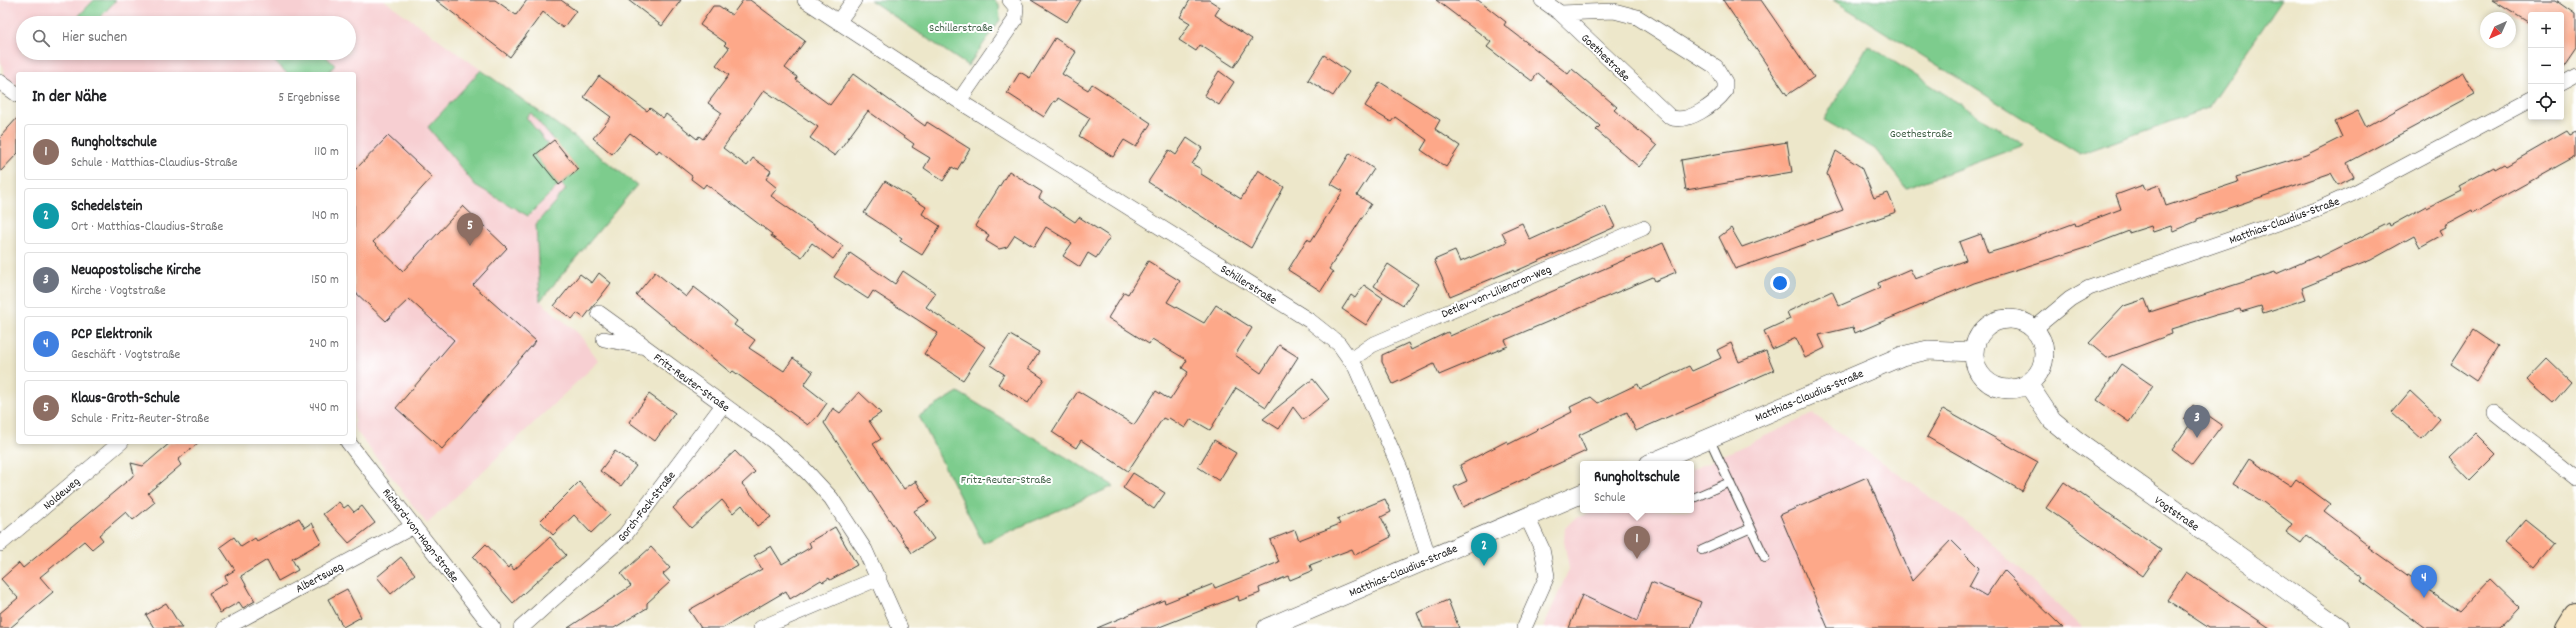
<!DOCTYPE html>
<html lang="de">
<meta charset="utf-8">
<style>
:root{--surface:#fff;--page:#f6f6f6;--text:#202124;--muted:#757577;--line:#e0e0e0;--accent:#2563eb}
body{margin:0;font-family:Dekko,sans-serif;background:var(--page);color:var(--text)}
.controls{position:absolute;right:12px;top:12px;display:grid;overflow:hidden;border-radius:4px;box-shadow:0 2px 6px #0003}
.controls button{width:36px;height:36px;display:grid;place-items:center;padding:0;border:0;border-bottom:1px solid var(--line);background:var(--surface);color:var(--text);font:20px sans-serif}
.compass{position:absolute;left:2480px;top:12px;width:36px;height:36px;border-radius:50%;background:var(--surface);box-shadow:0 2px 6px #0003;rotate:225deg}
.you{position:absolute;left:1780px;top:283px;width:14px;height:14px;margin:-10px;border:3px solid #fff;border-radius:50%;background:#1a73e8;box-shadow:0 0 0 6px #1a73e833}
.badge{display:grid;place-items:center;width:26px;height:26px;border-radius:50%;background:var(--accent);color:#fff;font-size:13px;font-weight:700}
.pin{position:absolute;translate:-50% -33px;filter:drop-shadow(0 1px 2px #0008)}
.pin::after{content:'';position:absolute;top:21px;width:14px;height:12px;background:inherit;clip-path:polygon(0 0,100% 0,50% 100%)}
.popup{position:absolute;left:1580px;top:461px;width:114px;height:52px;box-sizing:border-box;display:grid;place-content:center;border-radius:4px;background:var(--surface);filter:drop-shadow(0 1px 3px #0005);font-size:13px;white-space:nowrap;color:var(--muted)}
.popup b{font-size:15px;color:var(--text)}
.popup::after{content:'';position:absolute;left:50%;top:100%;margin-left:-8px;border:8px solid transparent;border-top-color:var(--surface)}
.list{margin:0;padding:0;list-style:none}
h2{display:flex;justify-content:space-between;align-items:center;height:52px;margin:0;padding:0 16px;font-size:17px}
h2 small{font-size:13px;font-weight:400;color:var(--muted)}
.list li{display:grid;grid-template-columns:26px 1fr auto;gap:12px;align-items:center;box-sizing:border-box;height:56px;margin:0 8px 8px;padding:0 8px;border:1px solid var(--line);border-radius:4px}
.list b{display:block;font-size:15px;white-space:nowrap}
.list p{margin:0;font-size:13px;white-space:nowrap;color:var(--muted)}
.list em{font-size:13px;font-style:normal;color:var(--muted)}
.icon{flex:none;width:22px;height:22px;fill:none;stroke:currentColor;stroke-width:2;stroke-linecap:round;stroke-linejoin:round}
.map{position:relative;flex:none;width:2576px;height:628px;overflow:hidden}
.search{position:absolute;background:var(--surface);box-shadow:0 2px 6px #0003;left:16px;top:16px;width:340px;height:44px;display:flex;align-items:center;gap:10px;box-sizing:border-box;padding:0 14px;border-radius:22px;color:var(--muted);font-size:15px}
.panel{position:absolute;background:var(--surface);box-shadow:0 2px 6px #0003;left:16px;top:72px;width:340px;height:372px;border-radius:4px}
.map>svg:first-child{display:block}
</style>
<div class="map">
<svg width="2576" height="628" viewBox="0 0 2576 628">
<rect width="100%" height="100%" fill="#fff"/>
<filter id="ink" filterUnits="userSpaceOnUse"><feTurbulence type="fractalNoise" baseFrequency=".025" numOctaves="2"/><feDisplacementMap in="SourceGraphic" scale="8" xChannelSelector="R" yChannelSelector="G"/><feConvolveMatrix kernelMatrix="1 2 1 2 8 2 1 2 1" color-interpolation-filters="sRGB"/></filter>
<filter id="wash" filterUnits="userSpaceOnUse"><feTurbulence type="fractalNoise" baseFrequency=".012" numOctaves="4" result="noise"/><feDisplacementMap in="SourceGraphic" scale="16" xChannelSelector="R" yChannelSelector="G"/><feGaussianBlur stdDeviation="0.9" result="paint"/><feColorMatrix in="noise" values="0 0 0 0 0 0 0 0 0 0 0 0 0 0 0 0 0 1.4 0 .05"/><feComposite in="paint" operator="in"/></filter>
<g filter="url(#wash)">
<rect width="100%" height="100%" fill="#ede7ca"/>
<path fill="#f7cfd2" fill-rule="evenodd" d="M0,0H384L576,138L637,185L540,301L579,334L599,361L427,524L354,428V74H18V86L5,77L0,58ZM23,23H349V53H23Z
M1813,414L1980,532L2082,628H1543L1569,569L1564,541L1565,528L1574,519L1596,510H1691V470Z"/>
<path fill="#7dcc8d" stroke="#4c7454" d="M94,0H116L95,23H72Z
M870,0H994L999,4L1000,20L968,66Z
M1833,0H2282L2208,108L2080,154Z
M1868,45L2024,145L1906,188L1875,149L1824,120Z
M268,53H322L335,65L327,74H288L267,55Z
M481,70L576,138L637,185L540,301L536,224L566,189L561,184L578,170L531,113L526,117L548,145L535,155L559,185L528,216L475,185L428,127Z
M958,392L1114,486L983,543L919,416Z"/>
<g id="blocks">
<path fill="#fda889" d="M436,0H495L516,15L527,0H561L576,11L563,28L543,12L510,57Z
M628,0H681L662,26Z
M743,0H750L805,41L785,68L797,77L796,80L830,105L853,74L925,126L927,122L970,149L957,170L952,167L943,181L924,168L930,158L912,147L914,144L868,111L835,156L810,138L818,127L764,90L723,148L747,166L753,158L771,171L766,179L777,188L771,196L843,246L833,259L812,243L802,257L771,236L772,234L706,184L703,188L691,179L692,176L659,150L657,153L630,133L612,154L593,138L611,117L584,97L599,76L647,111L650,108L663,118L666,114L697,139L699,136L703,139L722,113L708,103L729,75L716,65L729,48L724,45L726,43L700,25L713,6H719L732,15Z
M1031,0H1081L1067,22Z
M1190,0H1209L1220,7L1215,15L1252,39L1234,67L1200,45L1196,51L1179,40L1190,23L1180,17Z
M1436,0H1478L1506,22L1504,25L1568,74L1572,69L1617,107L1614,110L1657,146L1639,167L1596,130L1600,126L1538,73L1532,81L1487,47L1491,42Z
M1723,0H1761L1814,77L1787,95Z
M2492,0H2556L2576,14V47L2561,69V15H2531V24Z
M1055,38L1076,52L1062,74L1088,90L1092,84L1151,123L1136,147L1124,140L1113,157L1079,136L1090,118L1058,98L1056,102L1054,101L1044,117L1007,93L1020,72L1030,78Z
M1324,55L1349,72L1333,96L1308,80Z
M1219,71L1234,82L1219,105L1204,95Z
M2463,73L2475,94L2347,163L2354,177L2338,185L2331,173L2197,219V221L2173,231L2171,226L2153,232L2151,226L2129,233V231L2085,248L1974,283L1855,333L1853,327L1819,335L1825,348L1805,358L1796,338L1772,349L1764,331L1790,319L1787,312L1832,291L1839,306L1880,288L1878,283L1910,269L1915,279L1966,260L1959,242L1981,234L1988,253L2015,245L2075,223L2076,226L2121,209L2116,195L2143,185L2145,190L2159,185L2166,206L2238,182L2236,177L2306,155L2342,137L2335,122L2358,111L2366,127Z
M1380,82L1440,120L1435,129L1460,146L1446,167L1421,150L1427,140L1395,117L1391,122L1365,106Z
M18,117V153L0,172V137Z
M2567,131L2570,135L2576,132V156L2473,213L2472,210L2444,225L2445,227L2439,230L2442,235L2420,247L2414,236L2371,260L2302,288L2306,299L2263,313L2261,306L2241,312L2240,309L2216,315L2171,329L2172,334L2107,358L2089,343L2124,306L2145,299L2150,312L2275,272L2276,274L2317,256L2318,258L2389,223L2390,226L2426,206L2427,208L2461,191L2459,186L2494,167L2495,169L2504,164L2506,166Z
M388,136L432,177L373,242L403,271L463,206L507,248L473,285L536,341L442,449L396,408L454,340L409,299L386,321L354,291V171Z
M1187,138L1202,148L1192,164L1201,169V174L1241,199L1258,170L1284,187L1251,248L1148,182L1169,150L1176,155Z
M554,140L578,170L559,185L535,155Z
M1787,142L1792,172L1686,190L1681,160Z
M1836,151L1861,167L1874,198L1888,193L1896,212L1735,269L1719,237L1731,228L1742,247L1843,210L1827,174Z
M1350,153L1374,169L1357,195L1371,204L1329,269L1333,272L1321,291L1288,270L1307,239L1311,241L1343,191L1331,184Z
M1009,171L1042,192L1039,198L1075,222L1079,217L1110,237L1096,258L1088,253L1080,267L1063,256L1072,243L1046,227L1034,247L1015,235L1007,247L999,249L986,241L989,235L975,226Z
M885,181L926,207L922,214L940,226L922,255L900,241L902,238L864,213Z
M1605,206L1615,227L1514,272L1513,270L1450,296L1434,260L1455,251L1460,262L1507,242L1502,232L1522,223L1530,240Z
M1663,243L1676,272L1655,281L1653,277L1505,340L1508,346L1439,375L1434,364L1393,384L1382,362V355L1408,343L1411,350L1448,332L1450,336Z
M850,253L895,284L903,271L936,293L926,307L985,347L963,380L924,354L938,333L873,291L868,299L834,277Z
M1148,261L1180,281L1167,302L1204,323L1216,305L1252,328L1235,355L1261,373L1279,345L1298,357L1266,407L1236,388L1210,430L1191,419L1185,428L1169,418L1167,420L1163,418L1128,471L1081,440L1076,448L1052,432L1078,391L1134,425L1156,391L1170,400L1188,372L1182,368L1187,360L1152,339L1149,344L1108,318L1124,292L1128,294Z
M1388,264L1418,284L1403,305L1374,286Z
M655,272L686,297L694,287L715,303L737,321L734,325L755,340L749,348L784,371L793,358L813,372L804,385L827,403L817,417L808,425L733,371L731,373L636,295Z
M599,273L611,283L584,318L577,313L572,319L554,306L580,274L592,283Z
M1364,285L1383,298L1366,325L1342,309L1351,295L1355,298Z
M2473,330L2498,347L2476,381L2451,364Z
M1010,335L1039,352L1028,368L1044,379L1028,403L998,384L1004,374L990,365Z
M1731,343L1739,362L1766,351L1774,370L1636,431L1627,412L1579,435L1586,451L1463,507L1454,487L1467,481L1460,465L1507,441L1509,444L1572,412L1570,407L1591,397L1598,403L1638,384L1640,389L1689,366L1692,371L1721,358L1717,350Z
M2547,359L2571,382L2553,403L2527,380Z
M2121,364L2153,386L2129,422L2097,400Z
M1313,379L1329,399L1303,420L1293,407L1279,429L1263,419Z
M2410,391L2440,419L2422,439L2392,412Z
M859,392L881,413L869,421L881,439L873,444L904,489L916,481L929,502L914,511L934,539L912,553L824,423L833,408L840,413Z
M649,394L675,413L655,441L629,422Z
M2193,405L2222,425L2192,465L2172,450L2191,423L2184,418Z
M1943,409L2038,462L2022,491L1927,437Z
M2475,433L2496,454L2470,480L2449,458Z
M1214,440L1236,453L1219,481L1198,467Z
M171,442H199L178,460L181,465L148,493L155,502L133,520L126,512L99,535L103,540L92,549L84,541L40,577L53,592L10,628H0V613L18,598L1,579L19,563L23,568L132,477L134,474L131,463L143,466Z
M615,451L636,466L621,486L600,471Z
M735,451L755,472L742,484L771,517L757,526L742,505L733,513L722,500L691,528L673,508Z
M2249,459L2291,486L2296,479L2330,504L2324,511L2370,546L2368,547L2459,612L2490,579L2519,607L2499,628H2425L2361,581L2363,578L2307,535L2301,543L2286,532L2292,524L2263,502L2233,484Z
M1133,473L1165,493L1154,509L1123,488Z
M1867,477L1912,581L1951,540L1979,568L1969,586L1986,596L2004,570L2063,628H1828L1780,515Z
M579,482L610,515L591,533L574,515L553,535L540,521Z
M2064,482L2161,550L2143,576L2046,508Z
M1385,499L1391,512L1381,517L1391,537L1355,555L1352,549L1310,565L1312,571L1290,580L1288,576L1259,588L1260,593L1239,601L1238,596L1157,628H1097L1164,600L1165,603L1213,584L1215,588L1279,562L1270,540L1295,530L1299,540L1340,524L1337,519Z
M339,502L344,508L348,505L354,512L362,506L375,523L349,543L323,514Z
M299,518L305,528L312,523L322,542L292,559L298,570L278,581L267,560L241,576L255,601L243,608L239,602L220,613L209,593L228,582L225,576L235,570L220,547L234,537L241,547L255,538L257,541Z
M2525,519L2555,543L2535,567L2505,542Z
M835,527L857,565L830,580L829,578L823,582L821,580L790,599L786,591L723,628H701L689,610L762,569L754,556L771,546L782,564L811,547L809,542Z
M550,537L566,555L513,603L473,557L486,544L508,568L510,565L514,570Z
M651,547L670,568L663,574L670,582L647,603V608L614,628H568L631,586L621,574Z
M401,557L415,574L391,594L377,577Z
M2186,572L2270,628H2209L2167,600Z
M1651,582L1701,602L1691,628H1569L1582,595L1637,621Z
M347,589L361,617L343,627L328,599Z
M1448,600L1459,628H1423L1417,613Z
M166,603L182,628H154L146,615Z"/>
</g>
</g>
<g filter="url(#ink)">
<use href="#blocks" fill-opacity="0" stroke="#3b3a36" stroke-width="1"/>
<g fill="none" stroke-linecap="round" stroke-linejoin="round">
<g stroke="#3b3a36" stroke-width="10">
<path id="service" d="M1709,438L1765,558
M1691,499L1730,482
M1702,550L1751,528"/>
</g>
<g stroke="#3b3a36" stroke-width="16">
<path id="minor" d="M805,0L959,101L1310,321L1339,344L1356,368L1401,471L1429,559
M1542,0L1560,13L1670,117C1687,125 1715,104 1725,91V82L1716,67L1637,17L1614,11L1560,13
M838,22L854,0
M0,82L18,95
M2561,83L2576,75
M959,101L1015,20L1016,7L1010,0
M599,313L642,344
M2034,329L2070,299L2089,288L2316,210L2354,193L2531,99
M604,339L645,347L773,441L807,472L831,498L865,550L900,628
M1352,359L1372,345L1643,228
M2495,413L2576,478
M348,442L493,628
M0,544L121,442
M225,628L414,526
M521,628L625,535L723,405
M761,628L879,578
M1524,628L1547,576L1542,549L1527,517"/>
</g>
<g stroke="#3b3a36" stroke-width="20">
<path id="tertiary" d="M1974 354a35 35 0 1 1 70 0a35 35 0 1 1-70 0Z
M2028,384L2052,420L2076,440L2340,628
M1649,464L1902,356L1928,350L1973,352
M1267,628L1583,493"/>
</g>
<g stroke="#3b3a36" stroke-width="24">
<path id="secondary" d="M2568,628L2576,615"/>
</g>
<use href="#service" stroke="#fff" stroke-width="8"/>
<use href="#minor" stroke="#fff" stroke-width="15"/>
<use href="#tertiary" stroke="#fff" stroke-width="19"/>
<use href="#secondary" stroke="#f9e7c3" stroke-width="22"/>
</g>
</g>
<g text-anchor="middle" stroke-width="4" stroke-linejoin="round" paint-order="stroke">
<g font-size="12" fill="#436249" stroke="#fff">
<text x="961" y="31">Schillerstraße</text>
<text x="1921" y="137">Goethestraße</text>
<text x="1006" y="483">Fritz-Reuter-Straße</text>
</g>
<g font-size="12" fill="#1c1c1c" stroke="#fff">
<text transform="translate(1606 57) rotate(44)" y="4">Goethestraße</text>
<text transform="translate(2284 220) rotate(-20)" y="4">Matthias-Claudius-Straße</text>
<text transform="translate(1249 284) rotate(32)" y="4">Schillerstraße</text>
<text transform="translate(1496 291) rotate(-23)" y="4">Detlev-von-Liliencron-Weg</text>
<text transform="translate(692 382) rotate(36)" y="4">Fritz-Reuter-Straße</text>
<text transform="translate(1809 395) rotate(-23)" y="4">Matthias-Claudius-Straße</text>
<text transform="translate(61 493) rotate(-40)" y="4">Noldeweg</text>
<text transform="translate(646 506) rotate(-52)" y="4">Gorch-Fock-Straße</text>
<text transform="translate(2177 513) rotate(35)" y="4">Vogtstraße</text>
<text transform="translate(421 535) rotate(52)" y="4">Richard-von-Hagn-Straße</text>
<text transform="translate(1403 570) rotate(-23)" y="4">Matthias-Claudius-Straße</text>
<text transform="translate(319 577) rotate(-28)" y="4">Albertsweg</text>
</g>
</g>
</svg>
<div class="controls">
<button>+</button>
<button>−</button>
<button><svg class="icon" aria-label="locate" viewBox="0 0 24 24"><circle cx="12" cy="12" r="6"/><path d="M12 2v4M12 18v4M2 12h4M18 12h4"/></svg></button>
</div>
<svg class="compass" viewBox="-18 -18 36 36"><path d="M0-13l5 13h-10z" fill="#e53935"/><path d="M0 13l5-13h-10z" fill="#757577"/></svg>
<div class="you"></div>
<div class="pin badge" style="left:1637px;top:559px;background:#8d6e63">1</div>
<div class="popup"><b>Rungholtschule</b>Schule</div>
<div class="pin badge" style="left:1484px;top:566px;background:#0f9aa8">2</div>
<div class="pin badge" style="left:2197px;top:438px;background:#6b7280">3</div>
<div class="pin badge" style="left:2424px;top:598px;background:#3f7fe0">4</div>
<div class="pin badge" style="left:470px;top:246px;background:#8d6e63">5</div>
<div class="search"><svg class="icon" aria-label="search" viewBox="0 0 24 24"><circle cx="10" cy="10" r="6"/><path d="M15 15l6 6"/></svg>Hier suchen</div>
<section class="panel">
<h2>In der Nähe<small>5 Ergebnisse</small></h2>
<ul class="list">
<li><span class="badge" style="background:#8d6e63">1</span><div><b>Rungholtschule</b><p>Schule · Matthias-Claudius-Straße</p></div><em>110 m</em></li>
<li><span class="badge" style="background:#0f9aa8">2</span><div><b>Schedelstein</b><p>Ort · Matthias-Claudius-Straße</p></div><em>140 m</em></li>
<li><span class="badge" style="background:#6b7280">3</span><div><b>Neuapostolische Kirche</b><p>Kirche · Vogtstraße</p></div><em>150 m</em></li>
<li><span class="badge" style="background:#3f7fe0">4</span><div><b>PCP Elektronik</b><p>Geschäft · Vogtstraße</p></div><em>240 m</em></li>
<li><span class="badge" style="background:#8d6e63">5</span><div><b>Klaus-Groth-Schule</b><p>Schule · Fritz-Reuter-Straße</p></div><em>440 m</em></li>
</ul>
</section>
</div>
